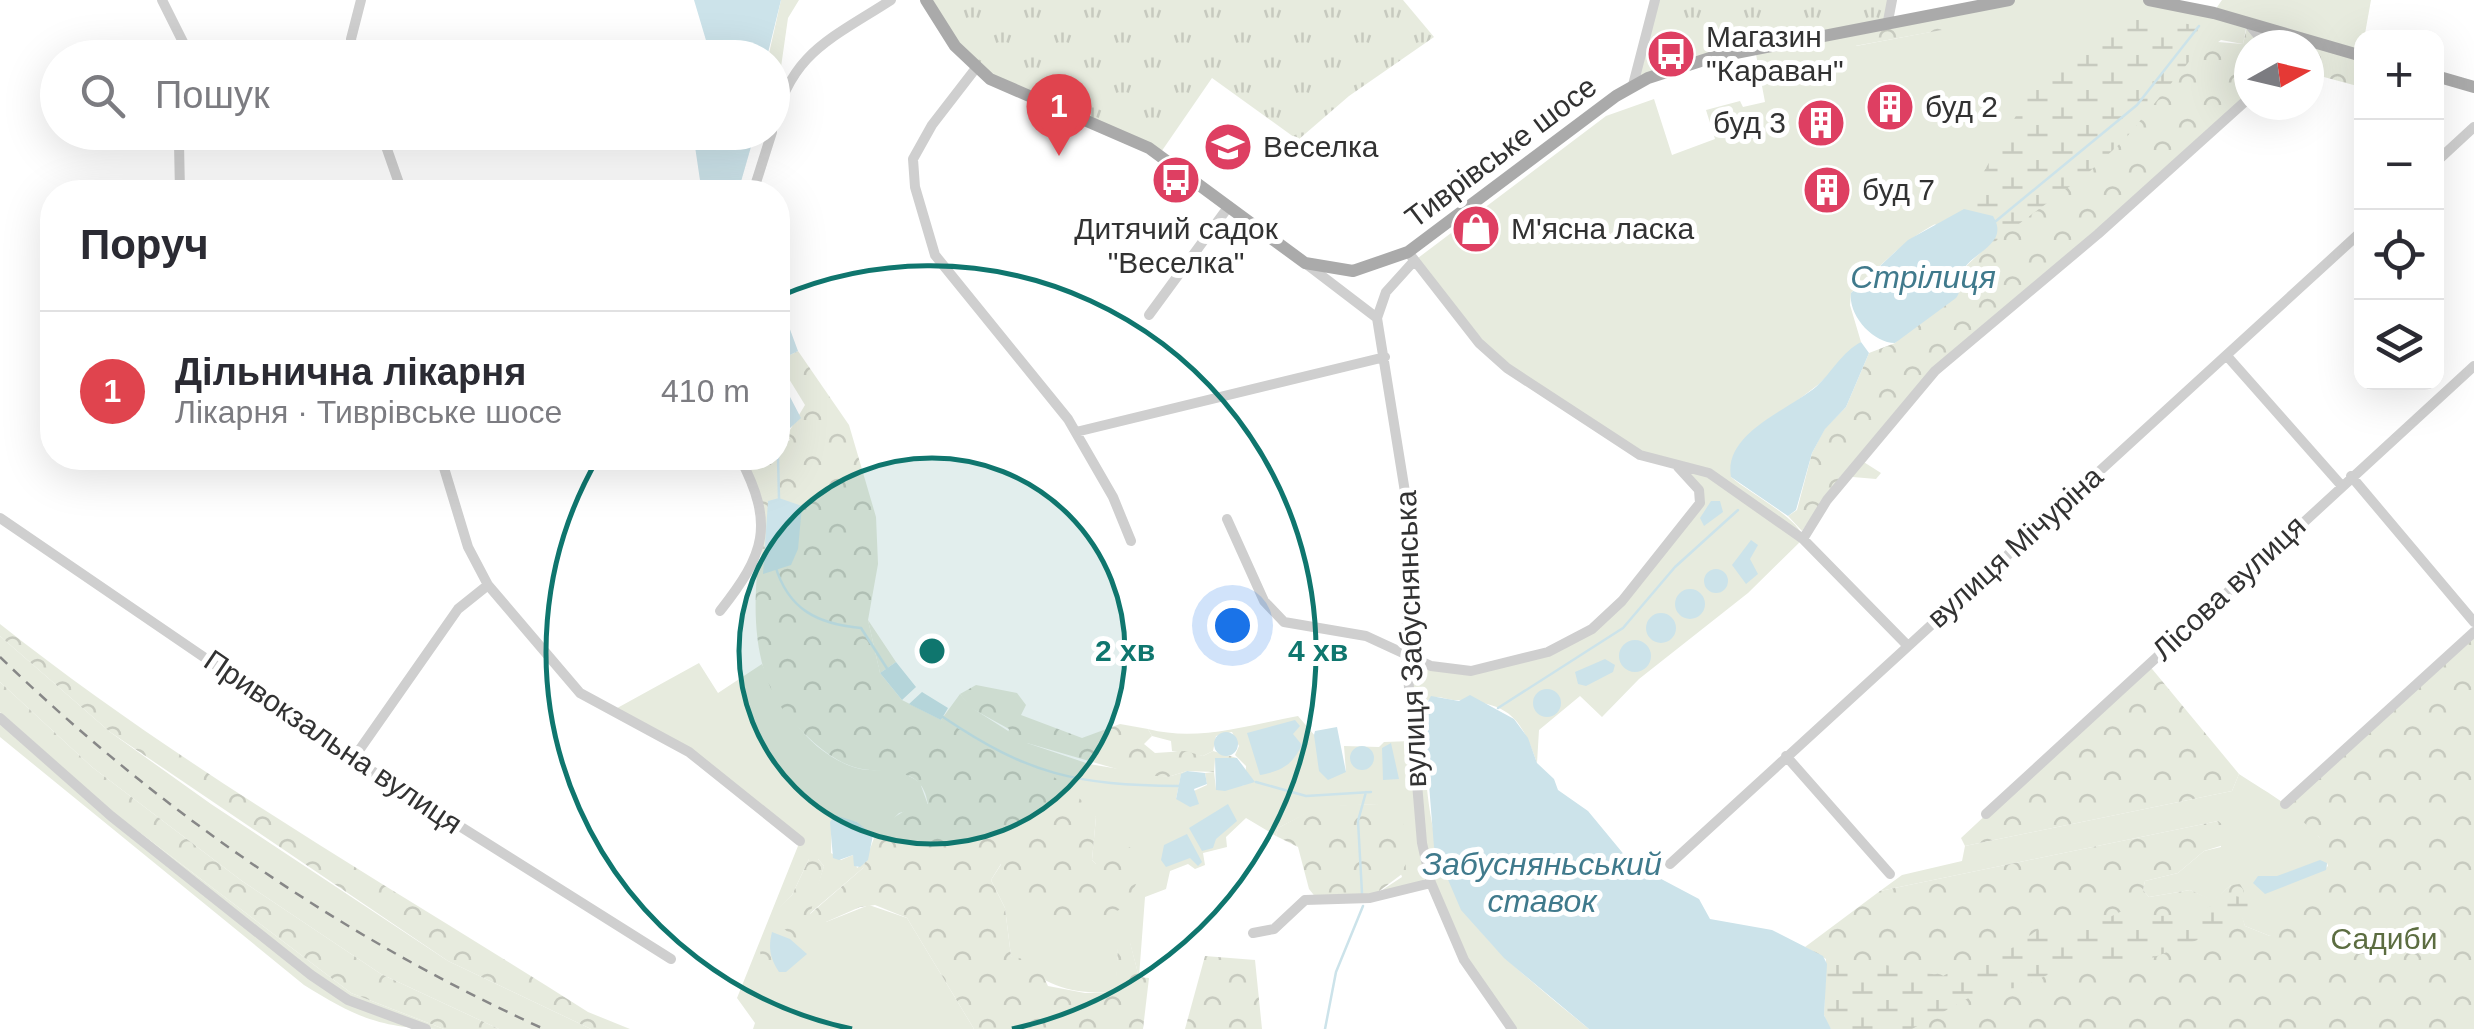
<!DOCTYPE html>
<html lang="uk">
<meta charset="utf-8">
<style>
:root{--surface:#fff;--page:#f7f7f7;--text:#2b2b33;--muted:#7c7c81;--line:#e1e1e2;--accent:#de3f62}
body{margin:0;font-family:Helvetica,sans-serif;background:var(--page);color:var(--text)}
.controls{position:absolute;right:30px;top:30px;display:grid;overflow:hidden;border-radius:20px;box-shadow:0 10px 40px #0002}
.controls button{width:90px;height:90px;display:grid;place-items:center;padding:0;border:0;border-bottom:2px solid var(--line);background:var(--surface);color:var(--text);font:50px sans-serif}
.compass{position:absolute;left:2234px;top:30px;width:90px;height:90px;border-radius:50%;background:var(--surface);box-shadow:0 10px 40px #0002;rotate:82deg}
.you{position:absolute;left:1232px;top:625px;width:35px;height:35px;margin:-25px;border:8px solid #fff;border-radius:50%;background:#1a73e8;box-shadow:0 0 0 15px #1a73e833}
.badge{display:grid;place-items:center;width:65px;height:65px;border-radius:50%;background:var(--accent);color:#fff;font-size:32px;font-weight:700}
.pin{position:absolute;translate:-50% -82px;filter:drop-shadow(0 2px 5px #0008)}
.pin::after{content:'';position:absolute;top:52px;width:35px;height:30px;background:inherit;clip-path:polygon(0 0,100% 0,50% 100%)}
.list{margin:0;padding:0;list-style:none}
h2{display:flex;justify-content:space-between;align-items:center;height:130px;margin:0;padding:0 40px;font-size:42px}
h2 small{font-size:32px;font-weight:400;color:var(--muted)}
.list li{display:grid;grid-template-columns:65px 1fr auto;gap:30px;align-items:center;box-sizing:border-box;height:160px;padding:0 40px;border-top:2px solid var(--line)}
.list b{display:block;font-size:38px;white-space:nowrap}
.list p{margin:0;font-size:32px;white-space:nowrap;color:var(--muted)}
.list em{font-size:32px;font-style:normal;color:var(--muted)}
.icon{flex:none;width:55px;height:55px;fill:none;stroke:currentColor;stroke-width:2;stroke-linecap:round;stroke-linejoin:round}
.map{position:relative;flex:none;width:2474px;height:1029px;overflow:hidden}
.search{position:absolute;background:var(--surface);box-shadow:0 10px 40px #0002;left:40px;top:40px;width:750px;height:110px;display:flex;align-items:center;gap:25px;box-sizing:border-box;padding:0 35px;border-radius:55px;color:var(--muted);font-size:38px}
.panel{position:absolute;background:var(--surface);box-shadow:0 10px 40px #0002;left:40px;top:180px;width:750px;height:290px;border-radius:40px}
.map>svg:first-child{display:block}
</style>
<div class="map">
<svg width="2474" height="1029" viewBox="0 0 2474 1029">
<defs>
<pattern id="forest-crowns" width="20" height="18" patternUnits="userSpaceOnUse" patternTransform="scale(2.5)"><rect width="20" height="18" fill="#e7ebde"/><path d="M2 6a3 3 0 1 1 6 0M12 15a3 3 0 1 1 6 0" fill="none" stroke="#c7cabf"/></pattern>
<pattern id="wetland-marsh" width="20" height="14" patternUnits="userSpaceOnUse" patternTransform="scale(2.5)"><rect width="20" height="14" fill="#e7ebde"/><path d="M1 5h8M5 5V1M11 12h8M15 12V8" fill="none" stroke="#c7cabf"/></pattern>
<pattern id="park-tufts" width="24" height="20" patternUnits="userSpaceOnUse" patternTransform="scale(2.5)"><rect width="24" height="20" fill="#e7ebde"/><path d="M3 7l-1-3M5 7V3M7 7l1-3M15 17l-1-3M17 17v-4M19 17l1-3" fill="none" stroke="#c7cabf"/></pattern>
</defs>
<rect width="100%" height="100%" fill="#fff"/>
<path fill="#e7ebde" d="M781,0H799L788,18L777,95L773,96L772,58H768Z
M2009,0H2150L2213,13L2222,0H2371L2361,56L2247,23L2243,44L2221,40L1979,210C1925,217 1890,257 1851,293L1850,305L1861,342L1819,384L1739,445L1731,477C1749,493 1801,519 1803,539L1748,593L1639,679L1602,717L1580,696L1539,730L1537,763C1520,714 1507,703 1456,700C1443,700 1437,692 1426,702C1418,725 1424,753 1426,778C1437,912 1491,948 1589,1029H1512L1475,981L1431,883L1370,898L1402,877L1377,804L1319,807L1278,828L1276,836L1246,818L1226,837L1227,847L1203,853L1205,865L1195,869L1188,864L1170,871L1166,889L1145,897L1139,977L1130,943L1118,948L1116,992C1066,994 1049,987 1011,956L1005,908L991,880L1002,863L1096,864L1092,860L1096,817L941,720L960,694L972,708L1027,743L1089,764L1168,777L1187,771L1181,775L1176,799L1207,785L1205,773L1214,772L1216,789L1245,785L1246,766L1235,755L1239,746L1232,732L1216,736L1213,751L1203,756L1172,751L1171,741L1152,736L1148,729C1198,742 1248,725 1298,716L1346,772L1344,746L1379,747L1384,742L1412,741L1406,652C1457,687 1562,656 1606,618C1635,593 1675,530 1701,497L1678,467L1656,461L1507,368L1414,261L1606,116L1654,99L1672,155L1715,139L1706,110L1740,101L1743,107L1765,102L1755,49L1851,29L1856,46L1941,30L1939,12Z
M868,620L896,662L880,673Z
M0,636L110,732L211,804L448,961L591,1029H499L381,974L242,881L92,767L0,682Z
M699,663L718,693L762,664C779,705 807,751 853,767C877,775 894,763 920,783L928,805L899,813L874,838L857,822L832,817L831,853L841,860L853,855L857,868L868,860L863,868L808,915L824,866L818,859H809L792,895L771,917L826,922L869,905L907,918L974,1029H753L755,1023L737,998L800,841L706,764L610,712Z
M0,712L114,813L351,993L444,1029C382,1029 355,1017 304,985L0,737Z
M2239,774C2268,794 2336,827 2326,870L2270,936L2245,926L2231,885L2213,901L2190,890L2149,897L2143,890L2145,881L2178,873L2204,851L2221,847L2218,821L1880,891L1902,875L1962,861L1965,846L2232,791Z"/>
<path fill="url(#forest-crowns)" d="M1939,12L1942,30L1855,46L1851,29Z
M2248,22L2361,56V87L2309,73V45H2249V98L2159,180L1933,369L1859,459L1881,473L1876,479L1841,476L1802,531L1788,516L1797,510L1812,453L1825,428L1846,407L1869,353L1895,343L1959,280L1963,269L2205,41L2243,44Z
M798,351L849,425L876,517L878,564L868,620L880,673L902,700L1067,784L1096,817L1092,860L1096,864L1113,846L1130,847L1140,877L1123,908L1076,931L1019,895L1001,864L991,880L1005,908L1011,956L1037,963L1048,986L1085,993L1115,992L1118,947L1130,942L1139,977L1149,978L1143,1029H974L907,918L875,905L860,907L826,922L808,949L770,917L792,895L809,859H818L824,866L810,914L863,868L874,838L890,820L909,808L928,804C922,762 883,776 854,767C830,760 803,734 787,715C756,676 753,622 757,574C758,564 763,554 762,544C762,517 750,486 744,460L778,458V447L790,440L787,435L805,405L778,361Z
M0,624C184,770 390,886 588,1012L630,1029H591L448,961L110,732L0,636Z
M2474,632V1029H1831L1824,1015L1826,959L1805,947L1880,891L2218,821L2229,830L2227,844L2204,851L2178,873L2145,881L2143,890L2149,897L2190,890L2213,900L2231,885L2240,884L2244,891L2241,912L2245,926L2270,936L2274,918L2328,866L2319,837L2285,804Z
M2148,664L2239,774L2232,791L1965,846L1961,838Z
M0,682L92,767L242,881L381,974L499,1029H444L351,993L114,813L0,712Z
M976,685L1017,693L1026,705L1021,715L1082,738L1120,724L1148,729L1152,736L1144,744L1155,753L1185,751L1203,756L1213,751L1237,758L1215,759L1214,772L1187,771L1168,777L1134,774L1027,743L1016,747L1007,739L1009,729L971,708L960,694Z
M1377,804L1403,816L1406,871L1370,898L1317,899L1309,889L1298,847L1276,836L1278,828L1319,806Z
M770,942L776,968L772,990L763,991L760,949Z
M1205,956L1255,960L1262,1029H1185Z"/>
<path fill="url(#wetland-marsh)" d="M2130,14L2199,26L2207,40L2125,139L2089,172L1985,249L1987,243L1934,224L1972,202L1975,187L2036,81Z
M2235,896L2245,898L2249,905L2240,923L2137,964L2075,962L2020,988L1985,989L1912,1029H1831L1825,1022L1827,964L1870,962L1943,976L1974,959L1997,958L2039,929L2092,926L2122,911C2161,922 2198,914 2235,896Z"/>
<path fill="url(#park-tufts)" d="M926,0H1403L1434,37L1349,96L1298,140L1212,78L1159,155L976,68Z
M1655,0H1892L1888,21L1710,58L1633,85Z"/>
<path fill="#cce3ea" d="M694,0H781L767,57H706L708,47Z
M693,133H755L738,192H707L701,187Z
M1964,209L1993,216C2009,242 1978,250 1964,268C1956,278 1964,288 1956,298L1895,343C1873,343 1848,315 1851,293L1908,240Z
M778,297L798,351L778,361Z
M1861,342L1869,353L1846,407L1825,429L1812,453L1796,510L1788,516L1731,477C1723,433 1789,410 1817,386C1832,372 1842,352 1861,342Z
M789,395L801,418L778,439V401Z
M779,498L802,506L798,549L791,565L763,574L768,501Z
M1711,501H1720L1723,512L1704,526L1700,518Z
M1751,540L1758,545L1750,559L1758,574L1746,584L1732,565Z
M1704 581a12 12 0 1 1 24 0a12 12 0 1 1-24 0Z
M1675 604a15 15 0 1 1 30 0a15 15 0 1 1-30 0Z
M1646 628a15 15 0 1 1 30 0a15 15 0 1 1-30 0Z
M1619 656a16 16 0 1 1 32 0a16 16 0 1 1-32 0Z
M1605,659L1615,665L1613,672L1586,686L1578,684L1575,672Z
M896,662L916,687L902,700L880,673Z
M1533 703a14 14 0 1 1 28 0a14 14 0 1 1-28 0Z
M922,692L948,708L941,720L909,704Z
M1470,695L1514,719L1528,738L1537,763L1554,779L1558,790L1588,811L1631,863L1699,899L1710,919L1772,930L1823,956L1827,964L1824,1015L1831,1029H1589L1504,958L1461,910L1434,847L1423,710L1431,696L1459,701Z
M1295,720L1300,726L1293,734L1302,745C1292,765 1282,771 1260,775L1247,733Z
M1337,727L1346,772L1328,780L1319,771L1314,735L1315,731Z
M1214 744a12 12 0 1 1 24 0a12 12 0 1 1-24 0Z
M1391,743L1399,779L1383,780L1382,748Z
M1350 758a12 12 0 1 1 24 0a12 12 0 1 1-24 0Z
M1237,758L1255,782L1225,791L1216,790L1215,758Z
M1187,771L1205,773L1207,784L1194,789L1199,804L1190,807L1176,799L1181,774Z
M1228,804L1237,821L1216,839L1213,848L1202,851L1189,828Z
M835,815L857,822L873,835L868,860L860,867L854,866L853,855L839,860L833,858L830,822Z
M1187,834L1202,862L1198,866L1190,858L1166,867L1161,860L1164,845Z
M2320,860L2327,863L2326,870L2265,894L2253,883L2258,876H2277Z
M772,932L790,939L807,954L786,972H779C770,958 768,948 772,932Z"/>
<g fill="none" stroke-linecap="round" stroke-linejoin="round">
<path stroke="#cce3ea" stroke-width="2.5" d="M1996,221L2137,105L2199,26
M778,457L779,498
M775,565C788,610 818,624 861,628L888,670
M1498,708L1623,628L1675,567L1738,510
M943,717C1029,775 1076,785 1179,786
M1256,782L1306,796L1371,792
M1362,893L1358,821L1366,792
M1325,1029L1336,972L1363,906"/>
<path stroke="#cfcfcf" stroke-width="10" d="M162,0L191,58
M1888,21L1892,0
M2248,23L2266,45
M355,58L351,39L361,0
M976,68L932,125L913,159L915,187L935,255L1068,419L1113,497L1131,541
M1633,85L1655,0
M772,130C790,53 829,40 891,0
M381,132L402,192
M2436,162L2474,127
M180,192L179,143L185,132
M753,192L772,132
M1408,252L1479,343L1507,368L1640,455L1709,473L1803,539L1907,645
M1305,263L1377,318L1410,523L1406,652L1422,843L1431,883L1464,960L1512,1029
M1149,315L1229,206
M1377,318L1386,292L1414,261
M2227,356L2341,485
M1076,432L1385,357
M441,458L468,547L488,585L580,693L689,752L800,841
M2351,476L2474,622
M0,518L353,759L671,959
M1227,519L1264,601L1284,622L1366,636L1431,666L1471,671L1548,652L1592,629L1622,601L1700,503L1699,490L1678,467
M1803,539L1827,500L1935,371L2098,234L2249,98
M720,611C765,554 775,525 740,458
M0,718L111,816L311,975L348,1000L426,1029
M1786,756L1890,874
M353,759L458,609L488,585
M2285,804L2474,632
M1986,814L2474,366
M1670,864L2362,231
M1253,933L1274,929L1305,900L1370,898L1431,883"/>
<path stroke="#aaa" stroke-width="12" d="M926,0L955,46L990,79L1149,148L1305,263L1353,271L1408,252L1616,96L1648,78L1710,58L2009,0
M2149,0L2214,13L2362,56
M2436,76L2474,87"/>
<path stroke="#878787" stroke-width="2.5" stroke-dasharray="10 8" stroke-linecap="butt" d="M0,657C159,811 343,938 544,1029"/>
</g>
<circle cx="932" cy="651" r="193" fill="#0f766e" fill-opacity=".12"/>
<g fill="none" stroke="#0f766e" stroke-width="5">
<circle cx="932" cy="651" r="193"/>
<path d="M852 1029A386 386 0 0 1 598 458M778 297A386 386 0 1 1 1012 1029"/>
</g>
<defs>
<g id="bus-disc" transform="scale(2.5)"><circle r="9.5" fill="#de3f62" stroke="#fff"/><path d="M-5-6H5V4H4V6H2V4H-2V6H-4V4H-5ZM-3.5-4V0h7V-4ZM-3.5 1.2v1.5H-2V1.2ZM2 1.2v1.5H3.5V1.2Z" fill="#fff"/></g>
<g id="building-disc" transform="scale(2.5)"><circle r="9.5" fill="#de3f62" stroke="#fff"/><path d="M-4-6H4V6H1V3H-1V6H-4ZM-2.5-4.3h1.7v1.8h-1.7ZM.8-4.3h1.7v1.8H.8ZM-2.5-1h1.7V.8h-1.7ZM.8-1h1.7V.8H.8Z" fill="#fff"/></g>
<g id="school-disc" transform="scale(2.5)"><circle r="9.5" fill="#de3f62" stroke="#fff"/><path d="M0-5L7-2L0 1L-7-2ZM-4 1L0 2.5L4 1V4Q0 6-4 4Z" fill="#fff"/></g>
<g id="shop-disc" transform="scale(2.5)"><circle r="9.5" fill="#de3f62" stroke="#fff"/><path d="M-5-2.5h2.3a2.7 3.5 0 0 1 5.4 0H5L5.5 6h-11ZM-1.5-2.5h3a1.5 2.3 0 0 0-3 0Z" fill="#fff"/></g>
</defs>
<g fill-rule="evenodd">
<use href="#bus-disc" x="1671" y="54"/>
<use href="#building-disc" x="1890" y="107"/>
<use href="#building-disc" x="1821" y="123"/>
<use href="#school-disc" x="1228" y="147"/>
<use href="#bus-disc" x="1176" y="180"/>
<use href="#building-disc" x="1827" y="190"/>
<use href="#shop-disc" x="1476" y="229"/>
</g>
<g text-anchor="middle" stroke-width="10" stroke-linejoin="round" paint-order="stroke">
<g font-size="30" fill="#323232" stroke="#fff" text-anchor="start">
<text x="1706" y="47">Магазин<tspan x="1706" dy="34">"Караван"</tspan></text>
<text x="1925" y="117">буд 2</text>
<text x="1786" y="133" text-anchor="end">буд 3</text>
<text x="1263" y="157">Веселка</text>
<text x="1862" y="200">буд 7</text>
<text x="1176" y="239" text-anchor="middle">Дитячий садок<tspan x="1176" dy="34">"Веселка"</tspan></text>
<text x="1511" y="239">М'ясна ласка</text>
</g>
<g font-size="30" fill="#323232" stroke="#fff">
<text transform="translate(1501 152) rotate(-37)" y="10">Тиврівське шосе</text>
<text transform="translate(2015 547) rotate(-42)" y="10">вулиця Мічуріна</text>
<text transform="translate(2229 588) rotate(-43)" y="10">Лісова вулиця</text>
<text transform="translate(1411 639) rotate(-92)" y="10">вулиця Забуснянська</text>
<text transform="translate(333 742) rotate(34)" y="10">Привокзальна вулиця</text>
</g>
<g font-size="30" fill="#5c6d41" stroke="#fff">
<text x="2384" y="949">Садиби</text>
</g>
<g font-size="32" font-style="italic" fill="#407a8c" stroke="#fff">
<text x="1923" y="288">Стрілиця</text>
<text x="1542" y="875">Забусняньський<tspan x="1542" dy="37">ставок</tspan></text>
</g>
</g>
<circle cx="932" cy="651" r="15" fill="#0f766e" stroke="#fff" stroke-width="5"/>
<g font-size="30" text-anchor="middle" font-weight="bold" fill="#0f766e" stroke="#fff" stroke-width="10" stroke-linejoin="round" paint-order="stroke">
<text x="1125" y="661">2 хв</text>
<text x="1318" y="661">4 хв</text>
</g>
</svg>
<div class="controls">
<button>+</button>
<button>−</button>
<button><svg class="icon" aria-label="locate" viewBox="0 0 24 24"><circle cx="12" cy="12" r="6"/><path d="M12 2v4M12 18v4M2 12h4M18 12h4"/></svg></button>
<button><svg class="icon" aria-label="layers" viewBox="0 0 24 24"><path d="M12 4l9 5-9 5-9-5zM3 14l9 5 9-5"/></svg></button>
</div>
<svg class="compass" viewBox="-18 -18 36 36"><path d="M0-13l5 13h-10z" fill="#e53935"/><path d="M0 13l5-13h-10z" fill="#7c7c81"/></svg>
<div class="you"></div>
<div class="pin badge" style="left:1059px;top:156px;background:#e0444e">1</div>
<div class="search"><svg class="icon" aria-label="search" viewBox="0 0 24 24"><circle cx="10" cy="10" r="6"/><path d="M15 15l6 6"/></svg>Пошук</div>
<section class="panel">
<h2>Поруч<small></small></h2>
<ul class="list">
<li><span class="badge" style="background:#e0444e">1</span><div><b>Дільнична лікарня</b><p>Лікарня · Тиврівське шосе</p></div><em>410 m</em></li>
</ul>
</section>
</div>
